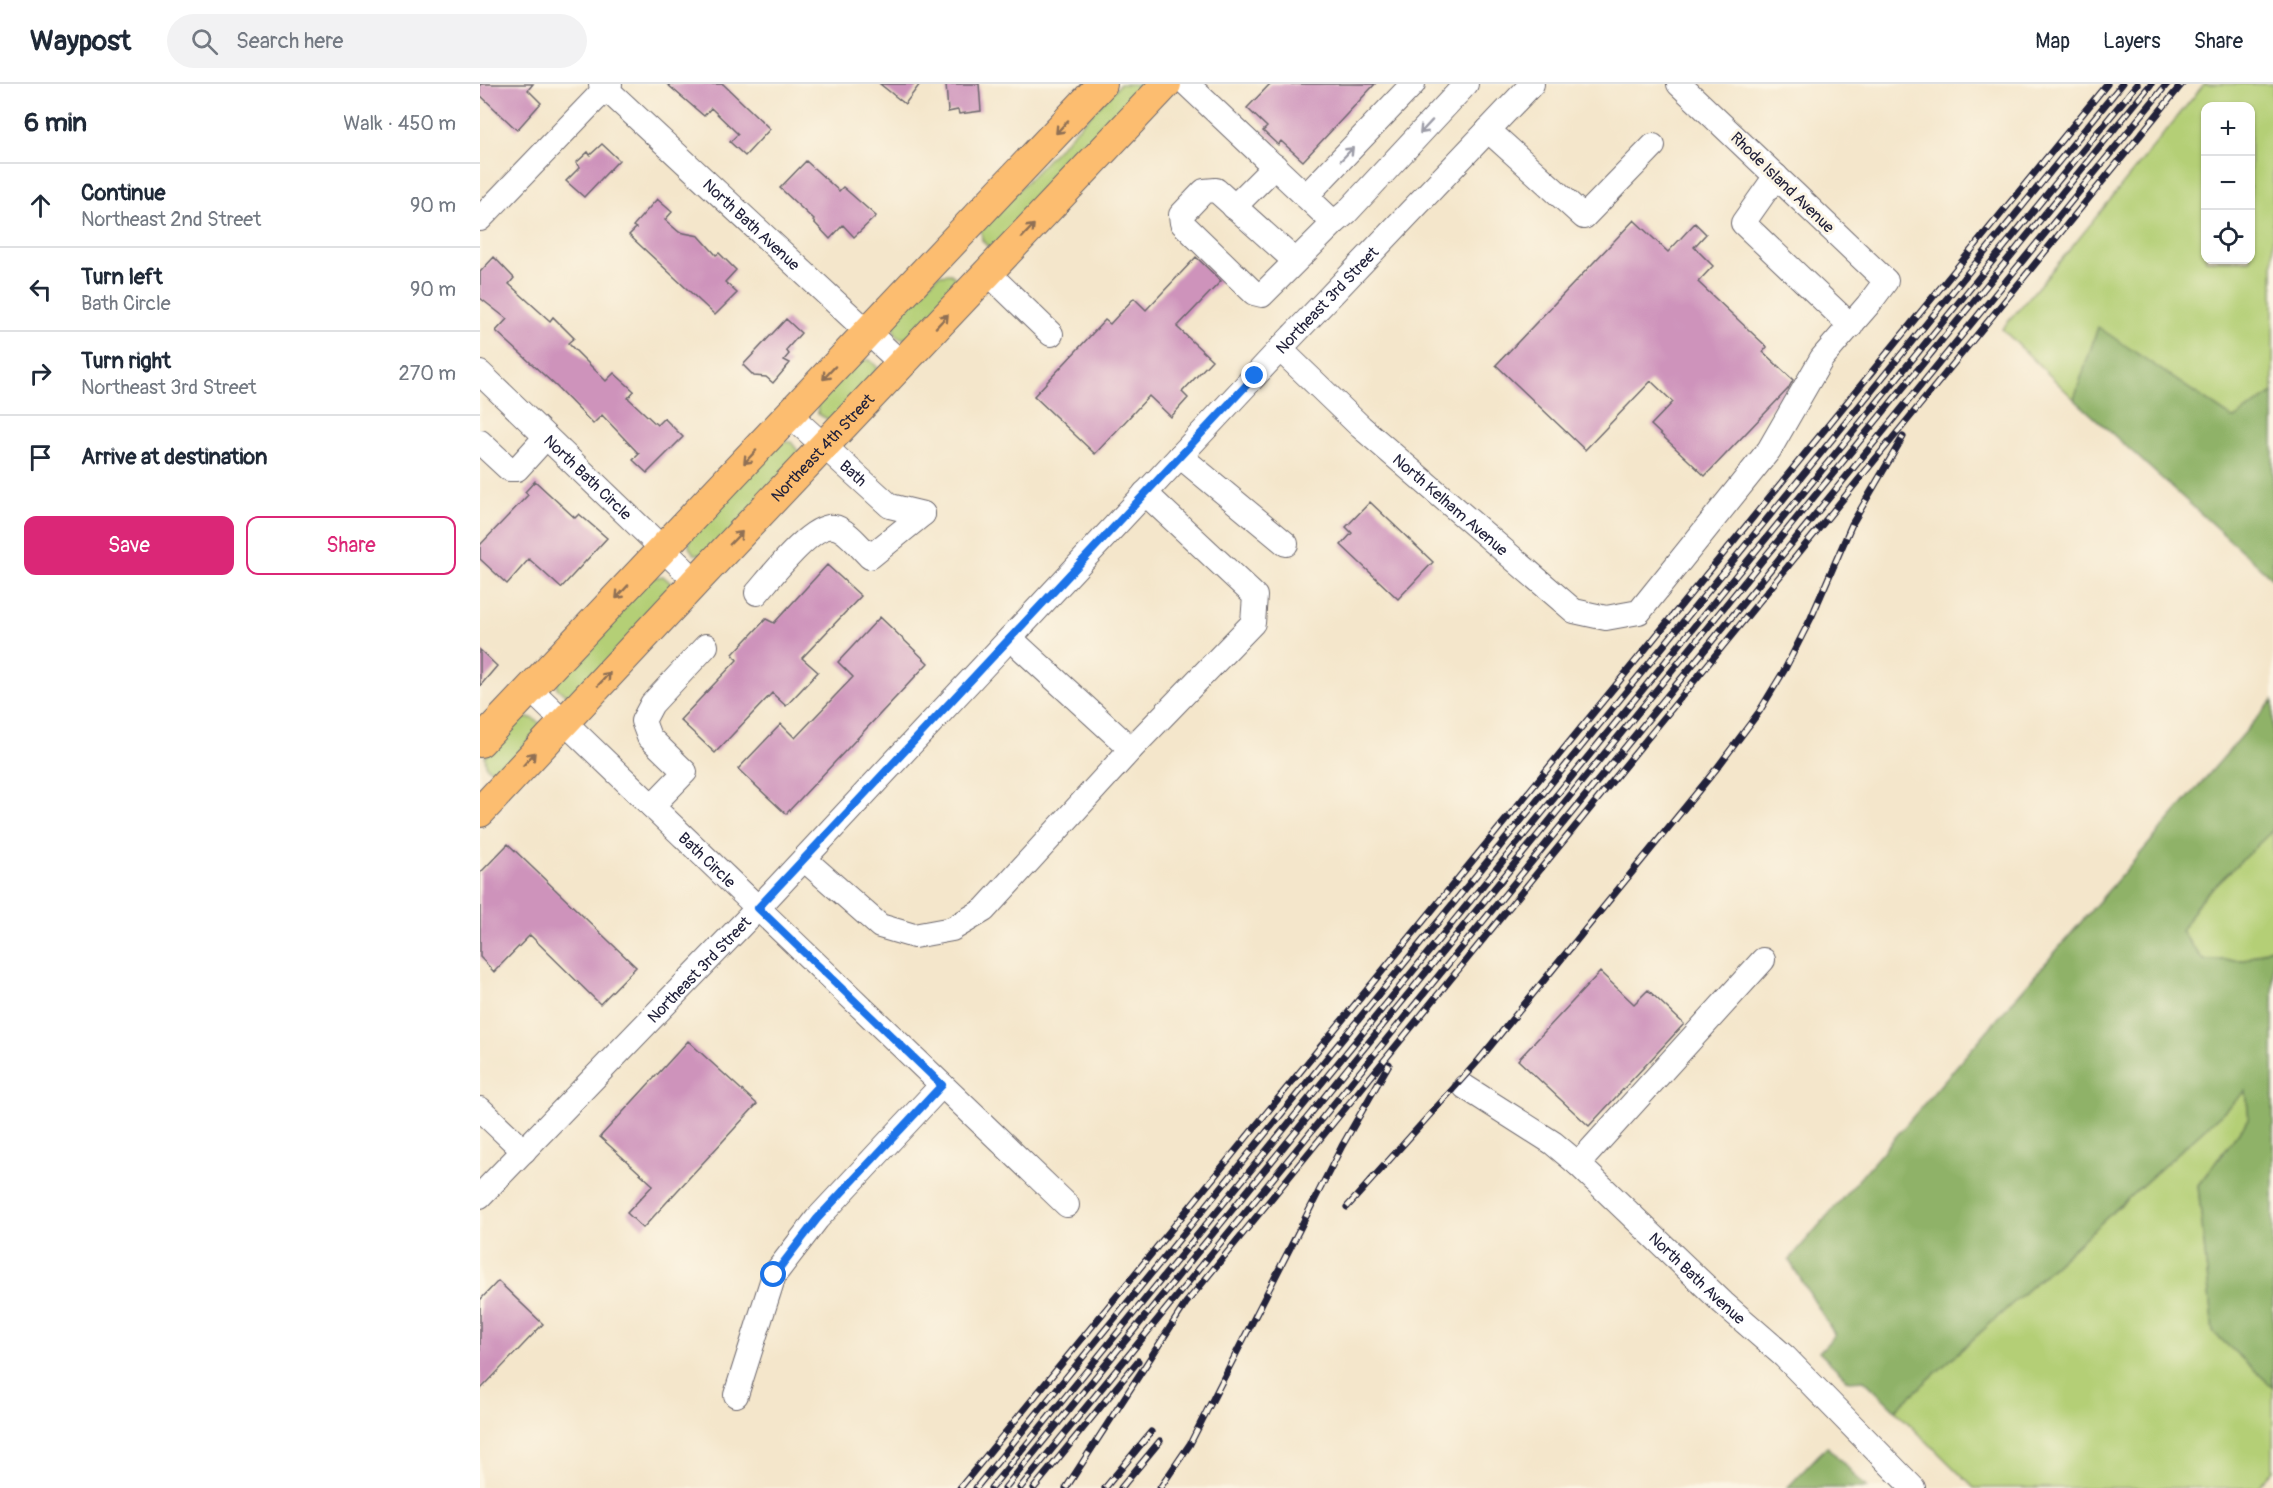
<!DOCTYPE html>
<meta charset="utf-8">
<style>
:root{--surface:#fff;--page:#f2f2f3;--text:#1f2937;--muted:#747a83;--line:#e0e1e3;--accent:#db2777}
body{margin:0;font-family:Pangolin,sans-serif;background:var(--page);color:var(--text)}
.controls{position:absolute;right:18px;top:18px;display:grid;overflow:hidden;border-radius:12px;box-shadow:0 2px 4px #0004}
.controls button{width:54px;height:54px;display:grid;place-items:center;padding:0;border:0;border-bottom:2px solid var(--line);background:var(--surface);color:var(--text);font:30px sans-serif}
.stop{position:absolute;width:18px;height:18px;margin:-14px;border:4px solid #1a73e8;border-radius:50%;background:#fff}
.stop.end{background:#1a73e8;border-color:#fff;box-shadow:0 2px 6px #0008}
.list{margin:0;padding:0;list-style:none}
h2{display:flex;justify-content:space-between;align-items:center;height:78px;margin:0;padding:0 24px;font-size:26px}
h2 small{font-size:20px;font-weight:400;color:var(--muted)}
.list li{display:grid;grid-template-columns:39px 1fr auto;gap:18px;align-items:center;box-sizing:border-box;height:84px;padding:0 24px;border-top:2px solid var(--line)}
.list b{display:block;font-size:22px;white-space:nowrap}
.list p{margin:0;font-size:20px;white-space:nowrap;color:var(--muted)}
.list em{font-size:20px;font-style:normal;color:var(--muted)}
.actions{display:flex;gap:12px;padding:18px 24px}
.actions a{flex:1;padding:14px 0;border:2px solid var(--accent);border-radius:12px;text-align:center;font-size:21px;color:var(--accent)}
.actions .main{background:var(--accent);color:#fff}
.icon{flex:none;width:33px;height:33px;fill:none;stroke:currentColor;stroke-width:2;stroke-linecap:round;stroke-linejoin:round}
.map{position:relative;flex:none;width:1793px;height:1404px;overflow:hidden}
header{display:flex;align-items:center;gap:36px;box-sizing:border-box;height:84px;padding:0 30px;background:var(--surface);border-bottom:2px solid var(--line)}
header strong{font-size:28px}
nav{display:flex;gap:33px;margin-inline-start:auto;font-size:21px}
.search{width:420px;height:54px;background:var(--page);display:flex;align-items:center;gap:15px;box-sizing:border-box;padding:0 21px;border-radius:33px;color:var(--muted);font-size:22px}
main{display:flex}
aside{flex:1;background:var(--surface)}
.map>svg:first-child{display:block}
</style>
<header>
<strong>Waypost</strong>
<div class="search"><svg class="icon" aria-label="search" viewBox="0 0 24 24"><circle cx="10" cy="10" r="6"/><path d="M15 15l6 6"/></svg>Search here</div>
<nav><a>Map</a><a>Layers</a><a>Share</a></nav>
</header>
<main>
<aside>
<h2>6 min<small>Walk · 450 m</small></h2>
<ul class="list">
<li><svg class="icon" aria-label="ahead" viewBox="0 0 24 24"><path d="M12 20V5M6 11l6-6 6 6"/></svg><div><b>Continue</b><p>Northeast 2nd Street</p></div><em>90 m</em></li>
<li><svg class="icon" aria-label="left" viewBox="0 0 24 24"><path d="M17 20v-9H6M10 6l-5 5 5 5"/></svg><div><b>Turn left</b><p>Bath Circle</p></div><em>90 m</em></li>
<li><svg class="icon" aria-label="right" viewBox="0 0 24 24"><path d="M7 20v-9h11M14 6l5 5-5 5"/></svg><div><b>Turn right</b><p>Northeast 3rd Street</p></div><em>270 m</em></li>
<li><svg class="icon" aria-label="arrive" viewBox="0 0 24 24"><path d="M6 21V4h12l-3 4 3 4H6"/></svg><div><b>Arrive at destination</b></div></li>
</ul>
<div class="actions"><a class="main">Save</a><a>Share</a></div>
</aside>
<div class="map">
<svg width="1793" height="1404" viewBox="0 0 1793 1404">
<rect width="100%" height="100%" fill="#fcf5e5"/>
<filter id="ink" filterUnits="userSpaceOnUse"><feTurbulence type="fractalNoise" baseFrequency=".0167" numOctaves="2"/><feDisplacementMap in="SourceGraphic" scale="12" xChannelSelector="R" yChannelSelector="G"/><feConvolveMatrix kernelMatrix="1 2 1 2 8 2 1 2 1" color-interpolation-filters="sRGB"/></filter>
<filter id="wash" filterUnits="userSpaceOnUse"><feTurbulence type="fractalNoise" baseFrequency=".008" numOctaves="4" result="noise"/><feDisplacementMap in="SourceGraphic" scale="24" xChannelSelector="R" yChannelSelector="G"/><feGaussianBlur stdDeviation="1.35" result="paint"/><feColorMatrix in="noise" values="0 0 0 0 0 0 0 0 0 0 0 0 0 0 0 0 0 1.4 0 .05"/><feComposite in="paint" operator="in"/></filter>
<g filter="url(#wash)">
<rect width="100%" height="100%" fill="#f4e6cb"/>
<path fill="#b4cf76" stroke="#6b7858" stroke-width="1.5" fill-rule="evenodd" d="M640,0H668L520,162H507L502,156L501,145Z
M1724,0H1793V309L1754,335L1618,244L1594,315L1522,245L1592,163ZM1726,22H1770V176H1726Z
M471,190L479,197L433,255L419,254L415,249L413,238L458,191Z
M377,276H390L398,284L353,338L338,330L337,320Z
M298,358H311L318,367L317,375L228,471L214,470L209,463L210,452Z
M183,492L192,500V510L97,612L84,610L77,604V595L171,494Z
M40,634H52L62,641L23,687H12L6,682L5,672Z
M1793,746V863L1765,876H1723L1701,847L1720,816Z
M1766,1007L1769,1035L1718,1101L1733,1248L1793,1303V1386L1777,1404H1494L1415,1326Z"/>
<path fill="#8fb267" stroke="#586a51" stroke-width="1.5" d="M1618,243L1754,335L1793,309V495L1594,315Z
M1793,616V746L1720,816L1701,847L1723,876H1765L1793,863V1303L1733,1248L1718,1101L1769,1035L1766,1007L1415,1326L1384,1296L1369,1297L1339,1268L1355,1251L1309,1176Z
M1347,1362L1387,1404H1307Z"/>
<g id="blocks">
<path fill="#ce93bb" d="M0,0H53L48,6L61,19L37,46L0,11Z
M187,0H243L290,45L265,72L250,58L258,50L231,24L224,32Z
M400,0H440L425,20Z
M466,0H499L501,27L479,30L478,26L468,28Z
M790,0H895L823,77L801,57L798,61L783,47L787,43L767,24Z
M122,60L139,76L104,113L86,97L100,83L96,79L108,68L110,71Z
M326,77L359,107L363,103L396,132L374,153L363,141L350,155L333,137L334,136L300,104Z
M177,115L192,128L185,136L199,148L219,152L236,171L239,169L256,186L245,198L257,209L235,231L149,151L156,144L153,142Z
M1154,136L1188,168L1215,139L1226,150L1214,163L1233,182L1218,198L1287,263L1283,268L1313,296L1308,305L1225,392L1171,341L1193,318L1171,297L1105,366L1016,281Z
M14,173L34,194L29,200L70,237L73,233L94,254L88,259L126,297L134,289L154,307L148,314L177,341L184,334L203,353L167,389L153,376L159,370L122,331L113,340L77,303L16,247L27,235L0,214V188Z
M716,173L741,197L697,243L732,276L702,308L708,314L691,333L669,312L615,370L554,312L625,236L630,240L654,214L666,226Z
M306,235L321,249L306,266L309,270L304,276L310,279L293,299L286,293L274,292L263,281Z
M55,397L95,434L99,430L127,454L81,504L49,475L27,500L0,475V461L48,411L45,408Z
M890,418L953,478L918,515L861,461L872,449L866,443Z
M347,481L381,512L322,574L338,588L306,622L292,609L235,669L200,636L257,576L253,570L286,535L294,539Z
M400,533L448,579L306,730L258,685L301,640L315,654L373,593L358,578Z
M0,566L17,582L0,602Z
M28,760L156,883L120,920L50,851L14,888L0,873V789Z
M1120,888L1154,920L1168,906L1204,940L1109,1042L1038,976Z
M208,957L277,1020L163,1144L147,1129L173,1101L120,1053Z
M18,1197L63,1240L0,1306V1216Z"/>
</g>
</g>
<g filter="url(#ink)">
<use href="#blocks" fill-opacity="0" stroke="#6c676d" stroke-width="1.5"/>
<g fill="none" stroke-linecap="round" stroke-linejoin="round">
<g stroke="#6c676d" stroke-width="26">
<g id="minor">
<path id="s1" d="M121,0L422,280"/>
<path d="M707,0L854,139L867,128L986,0"/>
<path d="M1008,46L1104,133L1173,62"/>
<path d="M1296,92L1263,139L1371,242"/>
<path d="M826,112L933,0"/>
<path d="M754,123L795,82"/>
<path d="M0,135L130,0"/>
<path d="M814,176L736,106L724,107L701,131L702,139L774,209L782,211L854,139"/>
<path d="M508,189L571,250"/>
<path id="s2" d="M800,265L881,343L1094,527L1126,534L1159,528L1289,366L1342,274L1388,221L1406,197L1199,0"/>
<path id="s3" d="M0,289L216,497"/>
<path id="s4" d="M310,331L410,422L443,430"/>
<path d="M0,358L29,385H37L66,353"/>
<path d="M700,372L806,460"/>
<path d="M277,509C291,493 332,439 354,443C365,444 382,465 390,473L443,430"/>
<path d="M530,554L651,665L773,539L775,512L665,409"/>
<path id="s5" d="M50,605L587,1121"/>
<path d="M172,722L205,688L169,653L163,637L172,620L226,562"/>
<path d="M324,775L400,842L434,852L472,845L504,826L651,665"/>
<path id="s6" d="M985,1003L1073,1059L1098,1080L1243,1219L1305,1273L1433,1404"/>
<path d="M0,1025L44,1067"/>
<path d="M1098,1080L1283,876"/>
<path id="s7" d="M0,1112L278,824L800,265L1052,0"/>
<path d="M256,1311L294,1191L337,1135L462,1001"/>
</g>
</g>
<g stroke="#6c676d" stroke-width="32">
<g id="major">
<path d="M0,658L622,0"/>
<path id="s8" d="M0,728L216,497L686,0"/>
</g>
</g>
<use href="#minor" stroke="#fff" stroke-width="24"/>
<use href="#major" stroke="#fcbd6f" stroke-width="30"/>
<g stroke="#22223b" stroke-width="7">
<path id="rail" d="M867,1123L999,976L1237,684L1279,628L1305,585L1331,534L1372,440L1423,353
M480,1404L1627,0
M496,1404L1642,0
M511,1404L1657,0
M525,1404L1671,0
M540,1404L1687,0
M554,1404L658,1277
M586,1404L706,1219L1702,0
M625,1404L671,1348
M641,1404L680,1357
M680,1404L710,1360L862,1062L909,980"/>
</g>
<use href="#rail" stroke="#fcf5e5" stroke-width="4.5" stroke-dasharray="14" stroke-linecap="butt"/>
</g>
<defs><path id="oneway-shaft" d="M-6 0H5M1.5-3L5.5 0L1.5 3" fill="none" stroke-width="1.6" stroke-linecap="round" stroke-linejoin="round" transform="scale(1.5)"/></defs>
<g stroke="#8f7055">
<use href="#oneway-shaft" transform="translate(582 43) rotate(133)"/>
<use href="#oneway-shaft" transform="translate(548 147) rotate(-47)"/>
<use href="#oneway-shaft" transform="translate(462 237) rotate(-47)"/>
<use href="#oneway-shaft" transform="translate(349 289) rotate(133)"/>
<use href="#oneway-shaft" transform="translate(270 373) rotate(133)"/>
<use href="#oneway-shaft" transform="translate(256 454) rotate(-46)"/>
<use href="#oneway-shaft" transform="translate(142 508) rotate(133)"/>
<use href="#oneway-shaft" transform="translate(124 595) rotate(-47)"/>
<use href="#oneway-shaft" transform="translate(49 675) rotate(-48)"/>
</g>
<g stroke="#9c9ca7">
<use href="#oneway-shaft" transform="translate(946 43) rotate(133)"/>
<use href="#oneway-shaft" transform="translate(867 70) rotate(-46)"/>
</g>
</g>
<g fill="none" stroke-linecap="round" stroke-linejoin="round" filter="url(#ink)">
<path stroke="#1a73e8" stroke-width="8" d="M294,1191L337,1135L462,1001L278,824L775,292"/>
</g>
<g text-anchor="middle" stroke-width="6" stroke-linejoin="round" paint-order="stroke">
<g font-size="16" fill="#22223b" stroke="#fcf5e5">
<text transform="translate(1303 98) rotate(44)" y="6">Rhode Island Avenue</text>
<text dy="6" stroke="none"><textPath href="#s1" startOffset="206">North Bath Avenue</textPath></text>
<text dy="6" stroke="none"><textPath href="#s7" startOffset="1233">Northeast 3rd Street</textPath></text>
<text dy="6" stroke="none"><textPath href="#s8" startOffset="500">Northeast 4th Street</textPath></text>
<text dy="6" stroke="none"><textPath href="#s4" startOffset="86">Bath</textPath></text>
<text dy="6" stroke="none"><textPath href="#s3" startOffset="150">North Bath Circle</textPath></text>
<text dy="6" stroke="none"><textPath href="#s2" startOffset="231">North Kelham Avenue</textPath></text>
<text dy="6" stroke="none"><textPath href="#s5" startOffset="246">Bath Circle</textPath></text>
<text dy="6" stroke="none"><textPath href="#s7" startOffset="315">Northeast 3rd Street</textPath></text>
<text dy="6" stroke="none"><textPath href="#s6" startOffset="302">North Bath Avenue</textPath></text>
</g>
</g>
</svg>
<div class="controls">
<button>+</button>
<button>−</button>
<button><svg class="icon" aria-label="locate" viewBox="0 0 24 24"><circle cx="12" cy="12" r="6"/><path d="M12 2v4M12 18v4M2 12h4M18 12h4"/></svg></button>
</div>
<div class="stop" style="left:294px;top:1191px"></div>
<div class="stop end" style="left:775px;top:292px"></div>
</div>
</main>
